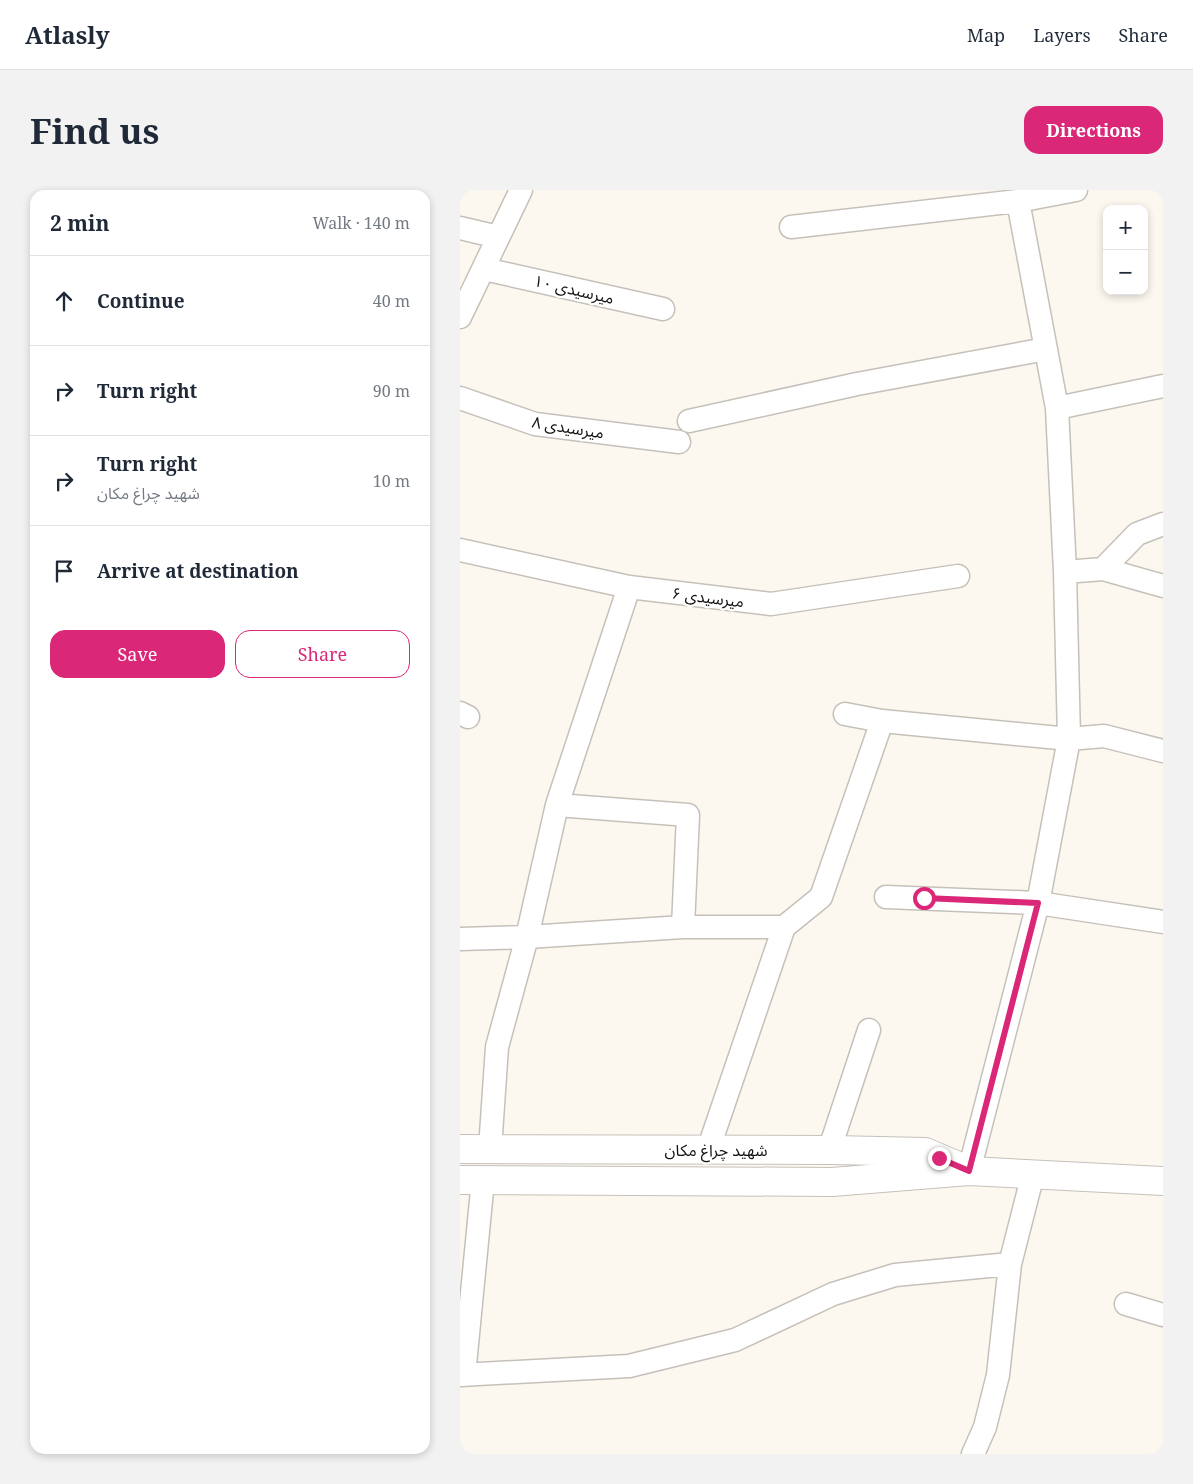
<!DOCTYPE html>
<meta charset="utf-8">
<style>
:root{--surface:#fff;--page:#f2f2f3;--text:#1f2937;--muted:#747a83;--line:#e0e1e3;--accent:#db2777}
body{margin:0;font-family:"Noto Serif","Noto Sans Arabic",serif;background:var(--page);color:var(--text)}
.controls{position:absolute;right:15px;top:15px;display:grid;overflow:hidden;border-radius:10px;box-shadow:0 2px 8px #0003}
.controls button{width:45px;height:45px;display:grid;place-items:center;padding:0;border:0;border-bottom:1px solid var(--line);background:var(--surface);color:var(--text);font:25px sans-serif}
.stop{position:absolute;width:15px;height:15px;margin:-11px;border:4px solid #db2777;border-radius:50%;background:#fff}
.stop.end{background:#db2777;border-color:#fff;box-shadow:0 1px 5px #0008}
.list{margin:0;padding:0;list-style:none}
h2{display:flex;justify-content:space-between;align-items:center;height:65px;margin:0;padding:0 20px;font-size:21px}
h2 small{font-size:16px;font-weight:400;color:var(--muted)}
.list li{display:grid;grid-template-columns:32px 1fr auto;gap:15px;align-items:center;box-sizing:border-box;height:90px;padding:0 20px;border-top:1px solid var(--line)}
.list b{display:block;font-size:19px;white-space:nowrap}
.list p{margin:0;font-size:16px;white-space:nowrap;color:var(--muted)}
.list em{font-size:16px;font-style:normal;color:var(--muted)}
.actions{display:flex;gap:10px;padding:15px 20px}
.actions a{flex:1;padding:11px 0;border:1px solid var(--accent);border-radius:15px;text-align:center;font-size:18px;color:var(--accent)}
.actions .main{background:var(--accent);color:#fff}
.icon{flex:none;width:28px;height:28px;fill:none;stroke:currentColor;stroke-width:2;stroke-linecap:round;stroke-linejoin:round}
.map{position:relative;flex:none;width:703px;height:1264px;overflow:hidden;border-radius:15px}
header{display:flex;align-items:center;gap:30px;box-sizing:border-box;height:70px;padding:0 25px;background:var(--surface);border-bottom:1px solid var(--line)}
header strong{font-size:24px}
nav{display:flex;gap:28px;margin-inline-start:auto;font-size:18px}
.intro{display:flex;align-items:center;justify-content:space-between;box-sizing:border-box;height:120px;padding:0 30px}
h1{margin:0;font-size:35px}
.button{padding:12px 22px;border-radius:15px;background:var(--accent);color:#fff;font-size:18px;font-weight:700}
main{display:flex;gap:30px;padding:0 30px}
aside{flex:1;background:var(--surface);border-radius:15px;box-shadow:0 2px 8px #0003}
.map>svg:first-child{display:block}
</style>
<header>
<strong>Atlasly</strong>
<nav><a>Map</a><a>Layers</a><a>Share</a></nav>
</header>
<div class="intro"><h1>Find us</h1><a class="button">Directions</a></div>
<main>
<aside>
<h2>2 min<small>Walk · 140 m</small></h2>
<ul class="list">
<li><svg class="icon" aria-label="ahead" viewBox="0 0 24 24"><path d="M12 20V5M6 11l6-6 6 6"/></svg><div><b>Continue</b></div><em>40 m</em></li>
<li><svg class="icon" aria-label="right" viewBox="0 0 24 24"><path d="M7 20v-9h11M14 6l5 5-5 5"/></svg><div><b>Turn right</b></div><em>90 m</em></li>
<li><svg class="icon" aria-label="right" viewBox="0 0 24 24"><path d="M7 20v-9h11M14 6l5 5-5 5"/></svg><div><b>Turn right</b><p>شهید چراغ مکان</p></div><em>10 m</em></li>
<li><svg class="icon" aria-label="arrive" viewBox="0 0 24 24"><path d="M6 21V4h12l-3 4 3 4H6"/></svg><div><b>Arrive at destination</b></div></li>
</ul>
<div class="actions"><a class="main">Save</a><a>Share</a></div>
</aside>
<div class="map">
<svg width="703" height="1264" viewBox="0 0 703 1264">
<rect width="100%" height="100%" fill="#fcf8f0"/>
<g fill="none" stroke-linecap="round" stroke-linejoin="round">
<g stroke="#c5c1ba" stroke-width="25">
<path id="street" d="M558,11L616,0
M331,37L558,11L597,218L605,382L609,549L578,713L509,981
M0,38L38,47
M24,79L203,119
M0,127L61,0
M0,208L75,234L219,252
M597,218L703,196
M229,231L397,194L586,159
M0,360L169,397L311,414L498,386
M643,379L677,344L703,334
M605,382L643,379L703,396
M0,523L8,527
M385,524L422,531L609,549L644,546L703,561
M97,615L228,625L223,737
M426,707L578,713L703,732
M0,749L67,747L223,737H324L361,707L422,531
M30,959L37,857L67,747L97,615L169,397
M248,960L324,737
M369,961L409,840
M666,1114L703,1125
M0,1185L169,1176L275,1150L373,1104L435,1085L550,1074
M4,1185L23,990
M513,1264L525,1237L538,1185L550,1074L573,984"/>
</g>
<g stroke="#c5c1ba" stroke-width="30">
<path id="secondary" d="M0,959L373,960L465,962L505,979
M0,990L372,992L509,981L703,991"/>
</g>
<use href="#street" stroke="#fff" stroke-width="22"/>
<use href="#secondary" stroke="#fff" stroke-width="28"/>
</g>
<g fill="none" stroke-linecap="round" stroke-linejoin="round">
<path stroke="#db2777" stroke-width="6" d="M464,708L578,713L509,981L479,968"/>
</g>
<g text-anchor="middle" stroke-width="4.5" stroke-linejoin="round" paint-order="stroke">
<g font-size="16" fill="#12110f" stroke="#fff">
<text transform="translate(114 99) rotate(13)" y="6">میرسیدی ۱۰</text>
<text transform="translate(108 237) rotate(9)" y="6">میرسیدی ۸</text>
<text transform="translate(248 407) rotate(7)" y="6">میرسیدی ۶</text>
<text x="256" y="966">شهید چراغ مکان</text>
</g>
</g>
</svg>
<div class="controls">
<button>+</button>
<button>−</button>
</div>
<div class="stop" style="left:464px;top:708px"></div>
<div class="stop end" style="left:479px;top:968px"></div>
</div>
</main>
